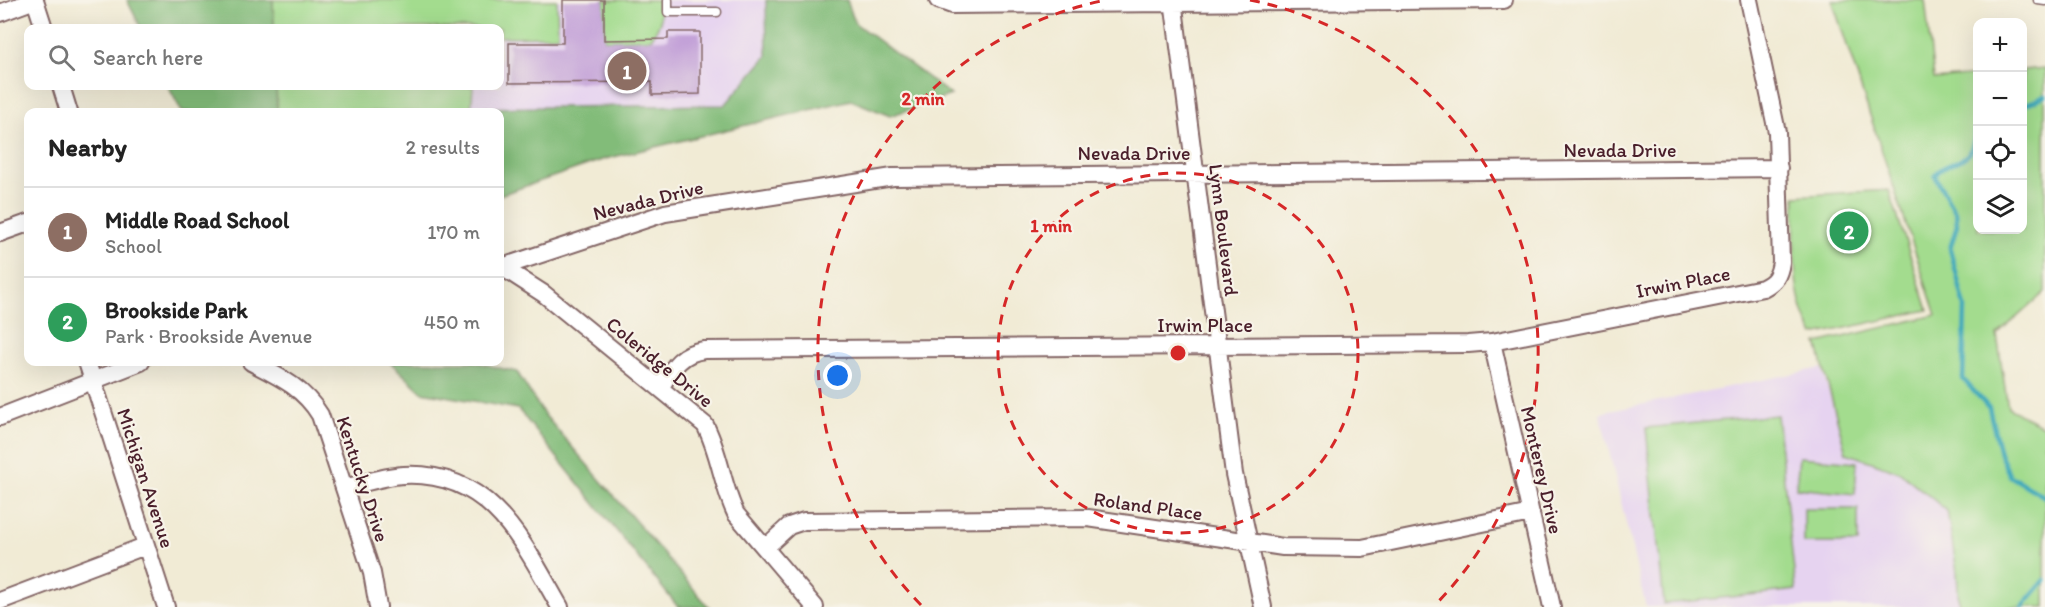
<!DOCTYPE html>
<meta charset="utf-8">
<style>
:root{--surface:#fff;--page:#f2f2f2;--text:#222;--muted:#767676;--line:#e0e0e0;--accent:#d1495b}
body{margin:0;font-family:Itim,sans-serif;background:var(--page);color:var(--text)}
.controls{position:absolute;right:18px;top:18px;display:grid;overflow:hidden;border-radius:12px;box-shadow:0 6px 24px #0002}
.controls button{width:54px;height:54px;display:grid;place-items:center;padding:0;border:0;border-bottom:2px solid var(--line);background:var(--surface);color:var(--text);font:30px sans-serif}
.you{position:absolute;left:838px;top:376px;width:21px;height:21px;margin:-15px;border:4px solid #fff;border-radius:50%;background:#1a73e8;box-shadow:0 0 0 9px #1a73e833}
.badge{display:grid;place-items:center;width:39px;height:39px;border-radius:50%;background:var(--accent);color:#fff;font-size:20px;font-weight:700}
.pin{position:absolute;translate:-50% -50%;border:3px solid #fff;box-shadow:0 2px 6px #0006}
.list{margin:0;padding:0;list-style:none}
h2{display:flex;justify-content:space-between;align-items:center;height:78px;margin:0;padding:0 24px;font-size:26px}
h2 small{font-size:20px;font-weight:400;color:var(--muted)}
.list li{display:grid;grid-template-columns:39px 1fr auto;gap:18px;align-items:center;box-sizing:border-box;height:90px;padding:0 24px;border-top:2px solid var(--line)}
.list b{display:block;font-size:22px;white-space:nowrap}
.list p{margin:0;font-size:20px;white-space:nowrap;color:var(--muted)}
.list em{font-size:20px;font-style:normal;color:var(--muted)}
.icon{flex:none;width:33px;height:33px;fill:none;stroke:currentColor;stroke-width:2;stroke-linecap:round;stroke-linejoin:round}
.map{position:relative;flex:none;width:2045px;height:607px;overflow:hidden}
.search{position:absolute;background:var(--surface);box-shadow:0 6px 24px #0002;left:24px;top:24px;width:480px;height:66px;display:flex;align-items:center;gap:15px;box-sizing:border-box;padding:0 21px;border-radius:12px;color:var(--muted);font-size:22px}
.panel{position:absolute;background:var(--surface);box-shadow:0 6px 24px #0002;left:24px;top:108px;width:480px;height:258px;border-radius:12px}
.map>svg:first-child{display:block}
</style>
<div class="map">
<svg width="2045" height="607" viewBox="0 0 2045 607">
<rect width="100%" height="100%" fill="#f7f3e8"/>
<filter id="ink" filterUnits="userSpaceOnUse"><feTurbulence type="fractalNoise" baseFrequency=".0167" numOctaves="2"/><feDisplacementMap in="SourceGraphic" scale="12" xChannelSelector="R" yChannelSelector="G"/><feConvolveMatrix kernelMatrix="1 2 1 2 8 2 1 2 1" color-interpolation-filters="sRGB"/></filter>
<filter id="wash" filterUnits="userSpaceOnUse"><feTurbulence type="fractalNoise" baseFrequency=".008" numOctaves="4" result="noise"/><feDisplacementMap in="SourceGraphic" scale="24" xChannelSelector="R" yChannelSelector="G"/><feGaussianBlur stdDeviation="1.35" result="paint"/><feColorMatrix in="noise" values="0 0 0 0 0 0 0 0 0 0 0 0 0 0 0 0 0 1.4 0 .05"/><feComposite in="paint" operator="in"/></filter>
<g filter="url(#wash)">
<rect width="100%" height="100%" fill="#f1ebd5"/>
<path fill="#e6d3f0" d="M273,0H766L767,56L725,105L473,108L471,112H277L276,86H500V28H274Z
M1822,368L1846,453L1900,472L1947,511L1957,572L1959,607H1646L1600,413Z"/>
<path fill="#a3dc8e" stroke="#767e5c" stroke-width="1.5" d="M273,0H557L558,36L500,37V28H274Z
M604,0H660V23L651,39L604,40Z
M1832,0H1925L1934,79L1977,75L1978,230H2022L2023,70L2045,68V292L1997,335L2008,408L2045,427V607H1959L1957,572L1947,511L1900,472L1846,453L1817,343L1936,315Z
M276,86H473L471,112H277Z
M1889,190L1928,310L1814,335C1789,297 1795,240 1795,196Z
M1777,415L1796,590L1664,604L1646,428Z
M1799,457L1857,462L1855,494L1796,488Z
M1804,509H1858V543H1804Z"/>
<path fill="#82bc79" stroke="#666e52" stroke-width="1.5" d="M127,0H273L274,28H141Z
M766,0H847L855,23L951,95L890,116L851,100L605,159L500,195V112H471L473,108L725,105L767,56Z
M168,86H276L277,112H182Z
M390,362H474L517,372L543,413L709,607H678L518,409L422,392Z"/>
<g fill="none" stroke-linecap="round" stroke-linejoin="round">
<path stroke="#3da9bc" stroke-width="4.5" d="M2022,106L2045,96
M1978,126C1974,134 1974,147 1968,154C1959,165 1942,163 1935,176L1956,214L1957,225L1950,249L1965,307L1963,379L1989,408L2000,454L2010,476L2045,497
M2022,607L2045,580"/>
</g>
<g id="blocks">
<path fill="#c3a1d8" d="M563,0H604V40L668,39V32H700V94L652,95V82L509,83V43H563Z"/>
</g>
</g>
<g filter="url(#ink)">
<use href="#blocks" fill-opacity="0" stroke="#846666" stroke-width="1.5"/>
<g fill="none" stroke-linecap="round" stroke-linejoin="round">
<g stroke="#846666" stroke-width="11">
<path id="service" d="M668,0V12H717
M2038,0L2045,1"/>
</g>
<g stroke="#846666" stroke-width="20">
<path id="minor" d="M938,0L952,5L1504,0
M1173,0L1234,474L1263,607
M0,13L35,0L44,28
M61,86L69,112
M0,233L28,223
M502,267L665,213L893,177L1779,168
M502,267L544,294L705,425C720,453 722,486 736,514L815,607
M1492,342L1552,607
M87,362L166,607
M251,362C278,376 303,387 320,415L372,573L378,607
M660,388C672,369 680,353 704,350L1468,344L1492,342L1763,288C1775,282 1779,276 1781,262L1777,132L1749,0
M0,417L141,362
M345,488C364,483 384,476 404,475C492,471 523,543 560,607
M765,548L789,526L804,521L1088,518L1283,547L1362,548L1531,513
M0,601L145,546"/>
</g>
<use href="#service" stroke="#fff" stroke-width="8"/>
<use href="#minor" stroke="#fff" stroke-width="16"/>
</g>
</g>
<g fill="none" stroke="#d62828" stroke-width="3" stroke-dasharray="10 8">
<circle cx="1178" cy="353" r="180"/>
<path d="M921 605A360 360 0 0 1 1106 0M1250 0A360 360 0 0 1 1435 605"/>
</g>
<g text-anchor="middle" stroke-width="4.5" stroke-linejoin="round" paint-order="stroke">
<g font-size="20" fill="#4a1f2b" stroke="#f7f3e8">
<text x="1620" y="157">Nevada Drive</text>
<text x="1134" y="160">Nevada Drive</text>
<text transform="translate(648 200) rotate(-14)" y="7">Nevada Drive</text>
<text transform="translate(1224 230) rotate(83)" y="7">Lynn Boulevard</text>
<text transform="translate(1683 282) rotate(-11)" y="7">Irwin Place</text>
<text x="1205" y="332">Irwin Place</text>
<text transform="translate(660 362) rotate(39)" y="7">Coleridge Drive</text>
<text transform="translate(1542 470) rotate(77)" y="7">Monterey Drive</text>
<text transform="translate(146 478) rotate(72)" y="7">Michigan Avenue</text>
<text transform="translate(363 479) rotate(72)" y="7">Kentucky Drive</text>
<text transform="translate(1148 506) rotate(8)" y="7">Roland Place</text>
</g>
</g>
<circle cx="1178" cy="353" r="9" fill="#d62828" stroke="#f7f3e8" stroke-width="3"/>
<g font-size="18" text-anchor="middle" font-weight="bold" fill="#d62828" stroke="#f7f3e8" stroke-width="4.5" stroke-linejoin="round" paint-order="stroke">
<text x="923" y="105">2 min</text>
<text x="1051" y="232">1 min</text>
</g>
</svg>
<div class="controls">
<button>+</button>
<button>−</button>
<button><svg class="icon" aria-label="locate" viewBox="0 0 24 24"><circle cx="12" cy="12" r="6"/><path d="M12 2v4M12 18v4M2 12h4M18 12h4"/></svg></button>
<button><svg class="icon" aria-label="layers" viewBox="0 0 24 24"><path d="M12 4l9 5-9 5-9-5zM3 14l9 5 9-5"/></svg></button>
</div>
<div class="you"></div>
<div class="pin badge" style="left:627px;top:71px;background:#8d6e63">1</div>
<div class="pin badge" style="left:1849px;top:231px;background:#2e9e5b">2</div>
<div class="search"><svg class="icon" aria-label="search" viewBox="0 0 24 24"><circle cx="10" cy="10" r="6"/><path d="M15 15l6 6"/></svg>Search here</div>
<section class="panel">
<h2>Nearby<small>2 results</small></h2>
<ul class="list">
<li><span class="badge" style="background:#8d6e63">1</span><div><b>Middle Road School</b><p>School</p></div><em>170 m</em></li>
<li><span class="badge" style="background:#2e9e5b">2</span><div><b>Brookside Park</b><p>Park · Brookside Avenue</p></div><em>450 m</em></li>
</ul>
</section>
</div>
